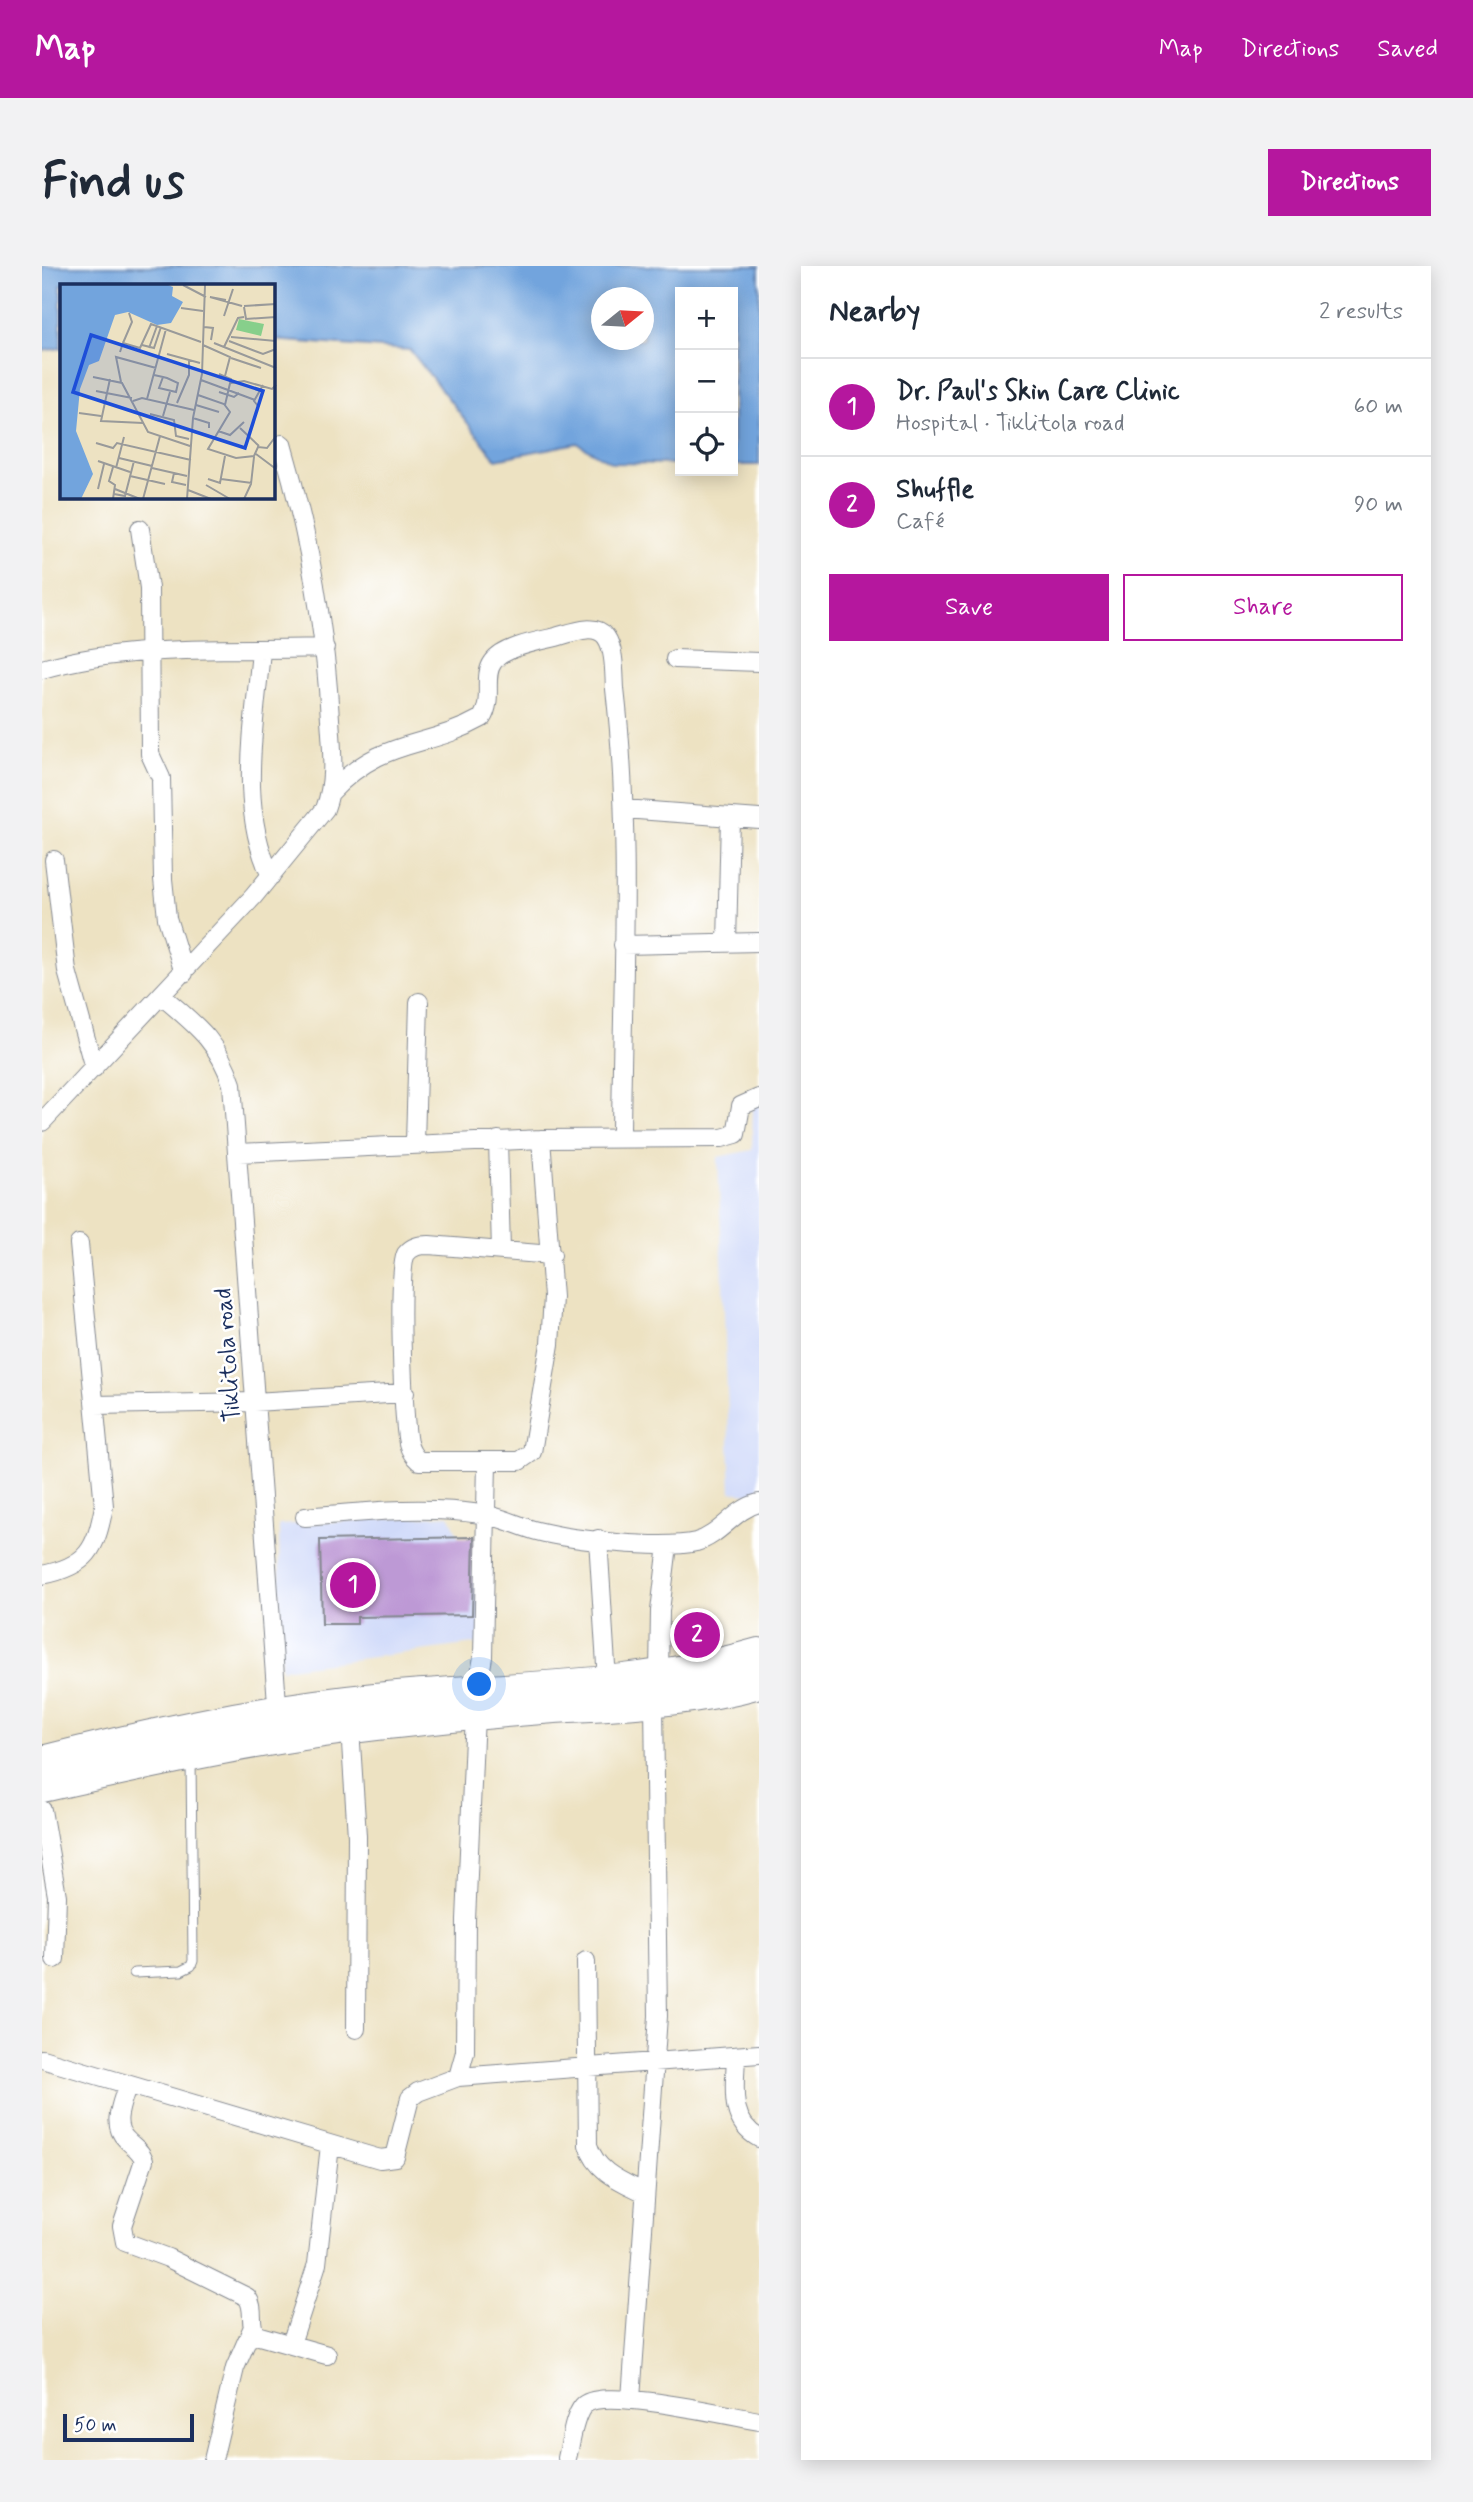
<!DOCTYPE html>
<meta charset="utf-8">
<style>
:root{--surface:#fff;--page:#f2f2f3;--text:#1f2937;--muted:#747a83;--line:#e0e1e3;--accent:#b5179e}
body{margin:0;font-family:Mynerve,sans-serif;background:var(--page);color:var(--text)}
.controls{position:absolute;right:21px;top:21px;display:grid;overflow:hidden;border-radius:0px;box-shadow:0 4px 18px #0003}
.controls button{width:63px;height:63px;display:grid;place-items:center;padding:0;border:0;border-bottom:2px solid var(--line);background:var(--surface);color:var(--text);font:35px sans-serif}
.compass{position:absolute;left:549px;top:21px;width:63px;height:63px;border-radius:50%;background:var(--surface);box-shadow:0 4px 18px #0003;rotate:72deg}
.scale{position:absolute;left:21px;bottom:18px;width:131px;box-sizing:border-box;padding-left:7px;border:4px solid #1b2f5e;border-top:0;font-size:19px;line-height:24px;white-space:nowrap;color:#1b2f5e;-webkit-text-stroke:5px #fff;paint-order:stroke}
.you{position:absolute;left:438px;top:1419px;width:24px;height:24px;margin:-18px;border:5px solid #fff;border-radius:50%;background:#1a73e8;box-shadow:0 0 0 10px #1a73e833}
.badge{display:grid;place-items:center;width:46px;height:46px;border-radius:50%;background:var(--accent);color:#fff;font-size:23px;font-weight:700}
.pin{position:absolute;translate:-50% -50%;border:4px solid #fff;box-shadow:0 2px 7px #0006}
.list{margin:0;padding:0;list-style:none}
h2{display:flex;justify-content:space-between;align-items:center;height:91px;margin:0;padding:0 28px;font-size:30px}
h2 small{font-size:23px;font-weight:400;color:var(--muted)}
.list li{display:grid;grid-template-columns:46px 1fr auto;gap:21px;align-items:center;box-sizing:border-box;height:98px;padding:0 28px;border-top:2px solid var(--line)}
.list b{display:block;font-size:26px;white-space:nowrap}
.list p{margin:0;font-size:23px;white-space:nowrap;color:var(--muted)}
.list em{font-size:23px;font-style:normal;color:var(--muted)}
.actions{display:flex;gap:14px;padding:21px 28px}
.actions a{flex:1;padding:16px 0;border:2px solid var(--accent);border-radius:0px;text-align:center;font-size:24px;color:var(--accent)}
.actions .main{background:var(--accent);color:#fff}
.icon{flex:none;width:38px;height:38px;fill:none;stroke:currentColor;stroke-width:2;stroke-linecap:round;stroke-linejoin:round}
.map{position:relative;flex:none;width:717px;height:2194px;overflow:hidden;border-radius:0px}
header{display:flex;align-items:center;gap:42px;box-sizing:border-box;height:98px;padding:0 35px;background:var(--accent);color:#fff}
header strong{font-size:33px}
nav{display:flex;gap:38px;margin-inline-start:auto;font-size:24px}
.intro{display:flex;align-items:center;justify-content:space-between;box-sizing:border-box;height:168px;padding:0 42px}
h1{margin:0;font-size:49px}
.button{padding:18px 32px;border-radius:0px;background:var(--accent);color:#fff;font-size:24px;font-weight:700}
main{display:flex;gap:42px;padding:0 42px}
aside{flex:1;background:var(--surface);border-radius:0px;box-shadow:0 4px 18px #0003}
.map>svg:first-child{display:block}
</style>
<header>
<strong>Map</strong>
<nav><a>Map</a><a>Directions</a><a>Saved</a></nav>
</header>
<div class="intro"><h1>Find us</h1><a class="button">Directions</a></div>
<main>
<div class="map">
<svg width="717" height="2194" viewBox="0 0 717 2194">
<rect width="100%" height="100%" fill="#fff"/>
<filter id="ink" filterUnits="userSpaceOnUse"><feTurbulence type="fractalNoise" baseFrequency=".0143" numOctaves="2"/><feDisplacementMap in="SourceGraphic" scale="14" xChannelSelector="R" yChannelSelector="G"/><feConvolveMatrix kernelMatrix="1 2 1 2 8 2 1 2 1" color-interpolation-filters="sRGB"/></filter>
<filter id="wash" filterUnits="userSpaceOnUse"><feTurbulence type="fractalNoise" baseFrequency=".00686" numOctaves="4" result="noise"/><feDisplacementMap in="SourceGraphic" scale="28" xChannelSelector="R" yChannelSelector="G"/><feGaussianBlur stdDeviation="1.57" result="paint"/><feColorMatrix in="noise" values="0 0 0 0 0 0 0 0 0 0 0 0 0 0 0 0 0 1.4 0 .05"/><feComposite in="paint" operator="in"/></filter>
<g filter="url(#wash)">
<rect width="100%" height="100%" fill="#ede2c2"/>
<path fill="#d0daf9" d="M711,834H717V1230L689,1226L676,891L710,884Z
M407,1249L448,1338L447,1376L239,1403L237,1259Z"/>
<path fill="#72a4dd" stroke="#466a9e" stroke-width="2" fill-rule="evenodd" d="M0,0H717V199H691V26H638V198L570,197L535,177L454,193L368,84L231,74V19H19V82L0,85ZM559,32H601V74H559Z"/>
<g id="blocks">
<path fill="#bd99d5" d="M432,1271L430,1349L315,1351V1358H280L278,1274Z"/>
</g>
</g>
<g filter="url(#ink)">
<use href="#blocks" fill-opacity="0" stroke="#848890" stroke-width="2"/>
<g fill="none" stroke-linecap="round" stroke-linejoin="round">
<g stroke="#848890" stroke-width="11">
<path id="service" d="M92,1707L139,1705L149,1700L151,1695L149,1493"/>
</g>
<g stroke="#848890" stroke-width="20">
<path id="minor" d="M98,263L107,322L108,488L119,512L121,613L125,652L142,707
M219,384C213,458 195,540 229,610
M633,393L717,396
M0,403C89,377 190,385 283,382
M289,526C342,470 383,484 440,452C452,433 440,411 451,396C461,381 497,375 514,371C529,367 553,356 564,371C573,384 572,408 573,423C590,571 580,722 579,870
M582,543L717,553
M12,594L25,705L52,802
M685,677L688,551
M581,679L717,676
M120,730C154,759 176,775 190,818L236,1451
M0,856L211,631L283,543C294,514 290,484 288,453C283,358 267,270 240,178
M499,873L511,1031L508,1078L490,1186L477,1195H377C371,1190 368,1185 366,1177C361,1153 355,1004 364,988C370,980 378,979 387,979L510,989
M456,874L459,985
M373,877L377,736
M197,887L499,873L680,872L694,868L699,840L717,832
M53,1139L212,1136L363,1127
M263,1251C322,1246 380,1239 439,1248C458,1250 476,1260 495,1265C531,1274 619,1284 654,1276C679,1269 692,1243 717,1237
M556,1273L565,1415
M0,1309C46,1300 54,1283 62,1240L37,978
M617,1408L618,1345L626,1279
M435,1425L441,1391L445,1196
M308,1462L315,1570L314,1763
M0,1544L15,1630L13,1693
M544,1695L546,1879C554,1906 579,1915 603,1927
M694,1790C693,1821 686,1855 717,1872
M0,1793L338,1893L353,1891L368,1832L376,1826L416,1811L423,1786L424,1654L433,1449
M416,1811L717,1788
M85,1820C80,1837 69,1859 84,1873C91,1881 98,1883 102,1894L80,1960L83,1976L126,1992L205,2031C214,2043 206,2056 214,2069L285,2089
M249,2078L275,1998L288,1879
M589,2133L616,1750L612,1436
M525,2192C529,2177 531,2152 541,2140C559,2120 688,2150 717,2155
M171,2194L193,2102L210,2063"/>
</g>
<g stroke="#848890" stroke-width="32">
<path id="primary" d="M0,1495C110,1467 220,1443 333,1432C461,1420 592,1423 717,1387
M0,1521C118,1495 234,1469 354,1457C407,1451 460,1446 512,1442C581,1438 650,1436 717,1417"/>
</g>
<use href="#service" stroke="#fff" stroke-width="9"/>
<use href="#minor" stroke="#fff" stroke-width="18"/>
<use href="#primary" stroke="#fff" stroke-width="30"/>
</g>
</g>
<g text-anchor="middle" stroke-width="5" stroke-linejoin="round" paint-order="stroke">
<g font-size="24" fill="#1b2f5e" stroke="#fff">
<text transform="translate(185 1089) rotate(-94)" y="8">Tiklitola road</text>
</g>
</g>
<g transform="translate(18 18)">
<rect width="215" height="215" fill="#ede2c2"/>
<path d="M179,35L204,40L201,52L176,46Z" fill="#87cf8b"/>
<path d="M0,1H108L113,3L112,12L123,18L111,39L97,41L68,28L55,31L39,77L29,81L20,105L16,147L33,190L21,215H0Z" fill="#72a4dd"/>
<path fill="none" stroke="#999a9a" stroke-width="2" d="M123,1L146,13M166,16L150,13L182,22M184,22L216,20M184,23L186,35L216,33M121,24L143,27M164,32L173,5M144,43L153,44L151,56M171,53L216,57M169,57L203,70L216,65M63,59L72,38L69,29M154,59L216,84M82,61L94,64L101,43M143,61L170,73L165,92M164,63L178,34L184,33M89,64L97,42M60,68L63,59L80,64L91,40L141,58M107,70L140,79M171,74L201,84M159,90L171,95L165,121M94,91L103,93L107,94L118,99L116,108L99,104L103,93M33,93L62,99L88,148L130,162M50,95L41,137L83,139M141,96L195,116M61,98L56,73L96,84M171,99L184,97L212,105L216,101M36,107L72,114M159,108L174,113L179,109M138,111L164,120L170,128L148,165L176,174L194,172L198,163L207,164L216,152M87,115L106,45M73,117L82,114L134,126M117,119L129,91V76M136,121L159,128M198,122L194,117L203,101M19,129L41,132M90,130L114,136L116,152L129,155M103,132L110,108M133,134L149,139V144M180,144L199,162M158,147L170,151L184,138M36,159L53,164L57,159L131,176M196,170L216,185M59,174L92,182M38,177L70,188M56,184L64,153M92,184L127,192M114,189L112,198L126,201M70,192L105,200M148,195L160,199L165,172M161,195L192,199M146,201L170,215M38,205L44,180M55,205L80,215M128,206L151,215M54,210L65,212L74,177M53,215L55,201L49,197L53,183M83,215L100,152M127,215L133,134L142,90L145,1M184,215L191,200L194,173"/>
<path fill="#1d4ed8" fill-opacity="0.15" stroke="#1d4ed8" stroke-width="3.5" d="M31,51L203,107L185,164L13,108Z"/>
<rect width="215" height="215" fill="none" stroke="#1b2f5e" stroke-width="3.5"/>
</g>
</svg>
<div class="controls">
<button>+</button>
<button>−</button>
<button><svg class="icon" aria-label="locate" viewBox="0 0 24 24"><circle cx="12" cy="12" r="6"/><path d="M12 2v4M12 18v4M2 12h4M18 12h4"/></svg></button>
</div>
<svg class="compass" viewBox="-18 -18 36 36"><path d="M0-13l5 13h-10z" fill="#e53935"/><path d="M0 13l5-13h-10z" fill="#747a83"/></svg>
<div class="scale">50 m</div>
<div class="you"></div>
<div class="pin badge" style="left:311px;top:1319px">1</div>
<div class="pin badge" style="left:655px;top:1369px">2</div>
</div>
<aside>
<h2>Nearby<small>2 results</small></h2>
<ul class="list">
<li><span class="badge">1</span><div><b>Dr. Paul's Skin Care Clinic</b><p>Hospital · Tiklitola road</p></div><em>60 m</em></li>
<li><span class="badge">2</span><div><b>Shuffle</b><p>Café</p></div><em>90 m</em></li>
</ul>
<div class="actions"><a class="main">Save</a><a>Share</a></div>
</aside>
</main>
